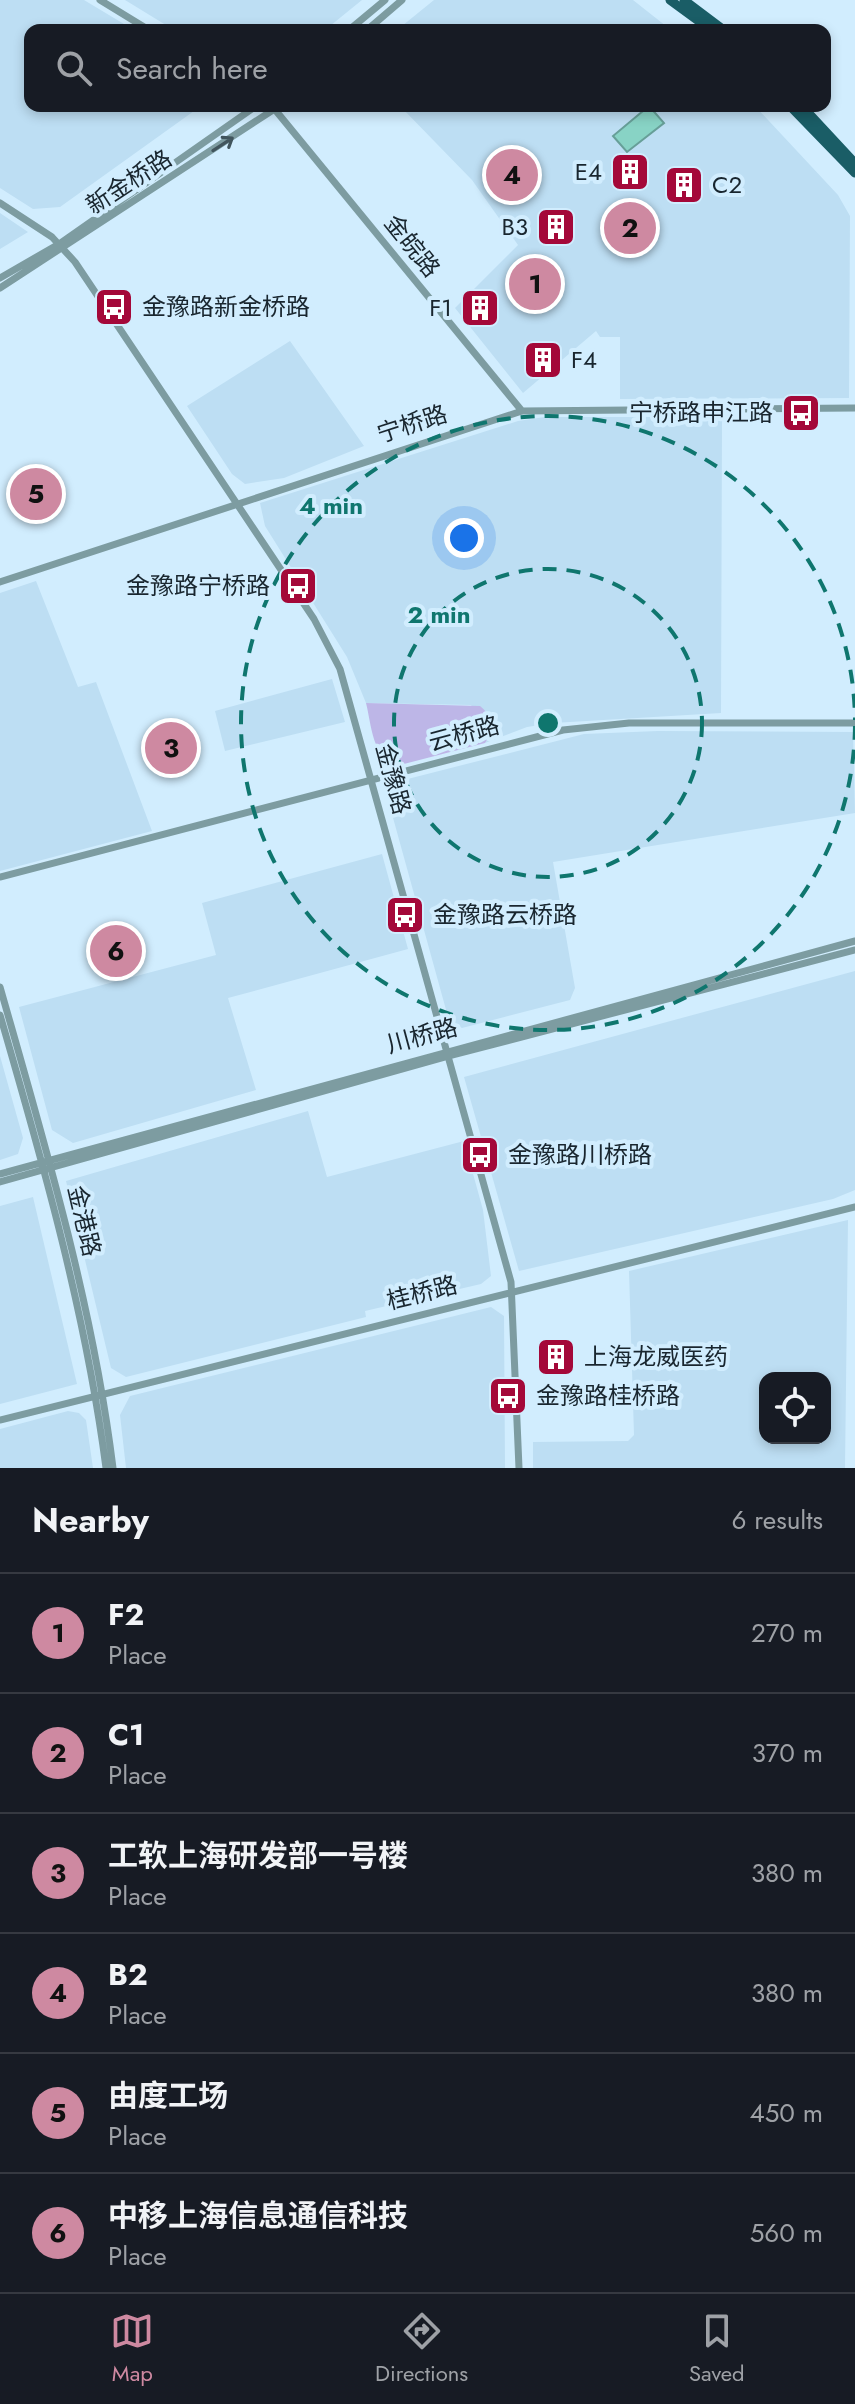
<!DOCTYPE html>
<meta charset="utf-8">
<style>
:root{--surface:#171b24;--page:#20242c;--text:#f1f3f6;--muted:#9ea1a6;--line:#363941;--accent:#ce89a1}
body{margin:0;font-family:Jost,"Noto Sans SC",sans-serif;background:var(--page);color:var(--text)}
.controls{position:absolute;right:24px;bottom:24px;display:grid;overflow:hidden;border-radius:16px;box-shadow:0 4px 12px #0003}
.controls button{width:72px;height:72px;display:grid;place-items:center;padding:0;border:0;border-bottom:2px solid var(--line);background:var(--surface);color:var(--text);font:40px sans-serif}
.you{position:absolute;left:464px;top:538px;width:28px;height:28px;margin:-20px;border:6px solid #fff;border-radius:50%;background:#1a73e8;box-shadow:0 0 0 12px #1a73e833}
.badge{display:grid;place-items:center;width:52px;height:52px;border-radius:50%;background:var(--accent);color:#111;font-size:26px;font-weight:700}
.pin{position:absolute;translate:-50% -50%;border:4px solid #fff;box-shadow:0 2px 8px #0006}
.list{margin:0;padding:0;list-style:none}
h2{display:flex;justify-content:space-between;align-items:center;height:104px;margin:0;padding:0 32px;font-size:34px}
h2 small{font-size:26px;font-weight:400;color:var(--muted)}
.list li{display:grid;grid-template-columns:52px 1fr auto;gap:24px;align-items:center;box-sizing:border-box;height:120px;padding:0 32px;border-top:2px solid var(--line)}
.list b{display:block;font-size:30px;white-space:nowrap}
.list p{margin:0;font-size:26px;white-space:nowrap;color:var(--muted)}
.list em{font-size:26px;font-style:normal;color:var(--muted)}
.icon{flex:none;width:44px;height:44px;fill:none;stroke:currentColor;stroke-width:2;stroke-linecap:round;stroke-linejoin:round}
.map{position:relative;flex:none;width:855px;height:1468px;overflow:hidden}
.search{position:absolute;background:var(--surface);box-shadow:0 4px 12px #0003;left:24px;right:24px;top:24px;height:88px;display:flex;align-items:center;gap:20px;box-sizing:border-box;padding:0 28px;border-radius:16px;color:var(--muted);font-size:30px}
.sheet{height:824px;background:var(--surface)}
nav{display:flex;justify-content:space-around;align-items:center;box-sizing:border-box;height:112px;border-top:2px solid var(--line);background:var(--surface);font-size:22px;color:var(--muted)}
nav a{display:grid;justify-items:center;gap:4px}
nav .on{color:var(--accent)}
.map>svg:first-child{display:block}
</style>
<div class="map">
<svg width="855" height="1468" viewBox="0 0 855 1468">
<rect width="100%" height="100%" fill="#d1edfe"/>
<path fill="#bddef3" fill-rule="evenodd" d="M0,0H84L134,30H30V106H201L60,207L33,209L0,188Z
M125,0H362L325,30H174Z
M434,0H633L671,30H397Z
M400,106H755L838,195L850,216L849,398L620,399V337H600L596,331L523,393L455,308L518,245L472,180Z
M0,213L28,232L0,249Z
M290,341L364,446L284,478L245,484L232,474L187,406Z
M545,417H692L722,421L721,713L553,723L527,727L485,743L491,735L471,705L366,703L347,657L265,526L260,503L518,421Z
M36,581L78,687L96,682L152,831L0,871V593Z
M332,679L345,722L225,751L215,711Z
M658,731L853,732L855,813L553,862L575,988L570,1000L462,1028L455,1024L448,1017L387,796L392,783L584,734Z
M382,854L408,949L228,998L256,1090L73,1143L52,1130L19,1007L216,955L202,903Z
M855,971V1190L833,1199L519,1271L464,1077Z
M0,1056L23,1138L18,1154L0,1160Z
M308,1111L327,1177L464,1141L483,1210L491,1276L481,1284L365,1311L366,1317L126,1377L111,1368L66,1181Z
M33,1197L77,1384L0,1404V1206Z
M848,1220L845,1468H533V1442L628,1441L634,1435L629,1271ZM765,1378H825V1438H765Z
M491,1307L504,1316L505,1468H126L120,1415L130,1396Z
M68,1411L79,1413L86,1420L93,1468H0V1429Z"/>
<path fill="#bdb6e7" d="M366,703L480,706C493,716 494,731 485,743L400,765C372,760 372,727 366,703Z"/>
<path fill="#88d3c5" stroke="#679f98" stroke-width="2" d="M649,106L664,123L627,152L613,136Z"/>
<g fill="none" stroke-linecap="round" stroke-linejoin="round">
<path stroke="#7d9ca1" stroke-width="7" d="M100,0L149,30
M349,30L385,0
M367,30L402,0
M272,106L522,411
M0,203L52,237L75,262L314,619L340,669L511,1282L519,1468
M0,278L59,244L256,106
M0,288L276,108
M0,582L522,411L855,408
M0,877L563,730L629,723H855
M0,987C45,1145 93,1305 113,1468
M0,1015C43,1163 86,1314 106,1468
M0,1174L855,941
M0,1182L449,1056L855,950
M0,1420L855,1207"/>
<path stroke="#1a5d66" stroke-width="9" d="M670,0L711,30
M684,0L724,30
M790,106L855,173
M802,106L855,163"/>
</g>
<defs><path id="oneway-shaft" d="M-6 0H5M1.5-3L5.5 0L1.5 3" fill="none" stroke-width="1.6" stroke-linecap="round" stroke-linejoin="round" transform="scale(2)"/></defs>
<use stroke="#41555d" href="#oneway-shaft" transform="translate(223 144) rotate(-33)"/>
<g fill="none" stroke="#0f766e" stroke-width="4" stroke-dasharray="14 10">
<circle cx="548" cy="723" r="154"/>
<path d="M855 726A307 307 0 1 1 855 720"/>
</g>
<defs>
<g id="building-square" transform="scale(2)"><rect x="-9" y="-9" width="18" height="18" rx="4" fill="#a40839" stroke="#d1edfe"/><path d="M-4-6H4V6H1V3H-1V6H-4ZM-2.5-4.3h1.7v1.8h-1.7ZM.8-4.3h1.7v1.8H.8ZM-2.5-1h1.7V.8h-1.7ZM.8-1h1.7V.8H.8Z" fill="#fff"/></g>
<g id="bus-square" transform="scale(2)"><rect x="-9" y="-9" width="18" height="18" rx="4" fill="#a40839" stroke="#d1edfe"/><path d="M-5-6H5V4H4V6H2V4H-2V6H-4V4H-5ZM-3.5-4V0h7V-4ZM-3.5 1.2v1.5H-2V1.2ZM2 1.2v1.5H3.5V1.2Z" fill="#fff"/></g>
</defs>
<g fill-rule="evenodd">
<use href="#building-square" x="630" y="172"/>
<use href="#building-square" x="684" y="185"/>
<use href="#building-square" x="556" y="227"/>
<use href="#bus-square" x="114" y="307"/>
<use href="#building-square" x="480" y="308"/>
<use href="#building-square" x="543" y="360"/>
<use href="#bus-square" x="801" y="413"/>
<use href="#bus-square" x="298" y="586"/>
<use href="#bus-square" x="405" y="915"/>
<use href="#bus-square" x="480" y="1155"/>
<use href="#building-square" x="556" y="1357"/>
<use href="#bus-square" x="508" y="1396"/>
</g>
<g text-anchor="middle" stroke-width="8" stroke-linejoin="round" paint-order="stroke">
<g font-size="24" fill="#19262f" stroke="#d1edfe" text-anchor="start">
<text x="602" y="180" text-anchor="end">E4</text>
<text x="712" y="193">C2</text>
<text x="528" y="235" text-anchor="end">B3</text>
<text x="142" y="315">金豫路新金桥路</text>
<text x="452" y="316" text-anchor="end">F1</text>
<text x="571" y="368">F4</text>
<text x="773" y="421" text-anchor="end">宁桥路申江路</text>
<text x="270" y="594" text-anchor="end">金豫路宁桥路</text>
<text x="433" y="923">金豫路云桥路</text>
<text x="508" y="1163">金豫路川桥路</text>
<text x="584" y="1365">上海龙威医药</text>
<text x="536" y="1404">金豫路桂桥路</text>
</g>
<g font-size="24" fill="#19262f" stroke="#d1edfe">
<text transform="translate(129 182) rotate(-33)" y="8">新金桥路</text>
<text transform="translate(412 246) rotate(51)" y="8">金皖路</text>
<text transform="translate(412 424) rotate(-18)" y="8">宁桥路</text>
<text transform="translate(464 734) rotate(-15)" y="8">云桥路</text>
<text transform="translate(393 779) rotate(75)" y="8">金豫路</text>
<text transform="translate(422 1036) rotate(-15)" y="8">川桥路</text>
<text transform="translate(84 1221) rotate(77)" y="8">金港路</text>
<text transform="translate(422 1293) rotate(-14)" y="8">桂桥路</text>
</g>
</g>
<circle cx="548" cy="723" r="12" fill="#0f766e" stroke="#d1edfe" stroke-width="4"/>
<g font-size="24" text-anchor="middle" font-weight="bold" fill="#0f766e" stroke="#d1edfe" stroke-width="8" stroke-linejoin="round" paint-order="stroke">
<text x="331" y="514">4 min</text>
<text x="439" y="623">2 min</text>
</g>
</svg>
<div class="controls">
<button><svg class="icon" aria-label="locate" viewBox="0 0 24 24"><circle cx="12" cy="12" r="6"/><path d="M12 2v4M12 18v4M2 12h4M18 12h4"/></svg></button>
</div>
<div class="you"></div>
<div class="pin badge" style="left:535px;top:284px">1</div>
<div class="pin badge" style="left:630px;top:228px">2</div>
<div class="pin badge" style="left:171px;top:748px">3</div>
<div class="pin badge" style="left:512px;top:175px">4</div>
<div class="pin badge" style="left:36px;top:494px">5</div>
<div class="pin badge" style="left:116px;top:951px">6</div>
<div class="search"><svg class="icon" aria-label="search" viewBox="0 0 24 24"><circle cx="10" cy="10" r="6"/><path d="M15 15l6 6"/></svg>Search here</div>
</div>
<section class="sheet">
<h2>Nearby<small>6 results</small></h2>
<ul class="list">
<li><span class="badge">1</span><div><b>F2</b><p>Place</p></div><em>270 m</em></li>
<li><span class="badge">2</span><div><b>C1</b><p>Place</p></div><em>370 m</em></li>
<li><span class="badge">3</span><div><b>工软上海研发部一号楼</b><p>Place</p></div><em>380 m</em></li>
<li><span class="badge">4</span><div><b>B2</b><p>Place</p></div><em>380 m</em></li>
<li><span class="badge">5</span><div><b>由度工场</b><p>Place</p></div><em>450 m</em></li>
<li><span class="badge">6</span><div><b>中移上海信息通信科技</b><p>Place</p></div><em>560 m</em></li>
</ul>
</section>
<nav>
<a class="on"><svg class="icon" aria-label="map" viewBox="0 0 24 24"><path d="M3 6l6-2 6 2 6-2v14l-6 2-6-2-6 2zM9 4v14M15 6v14"/></svg>Map</a>
<a><svg class="icon" aria-label="directions" viewBox="0 0 24 24"><path d="M12 3l9 9-9 9-9-9zM9 14v-3h6M13 9l2 2-2 2"/></svg>Directions</a>
<a><svg class="icon" aria-label="saved" viewBox="0 0 24 24"><path d="M7 4h10v16l-5-4-5 4z"/></svg>Saved</a>
</nav>
